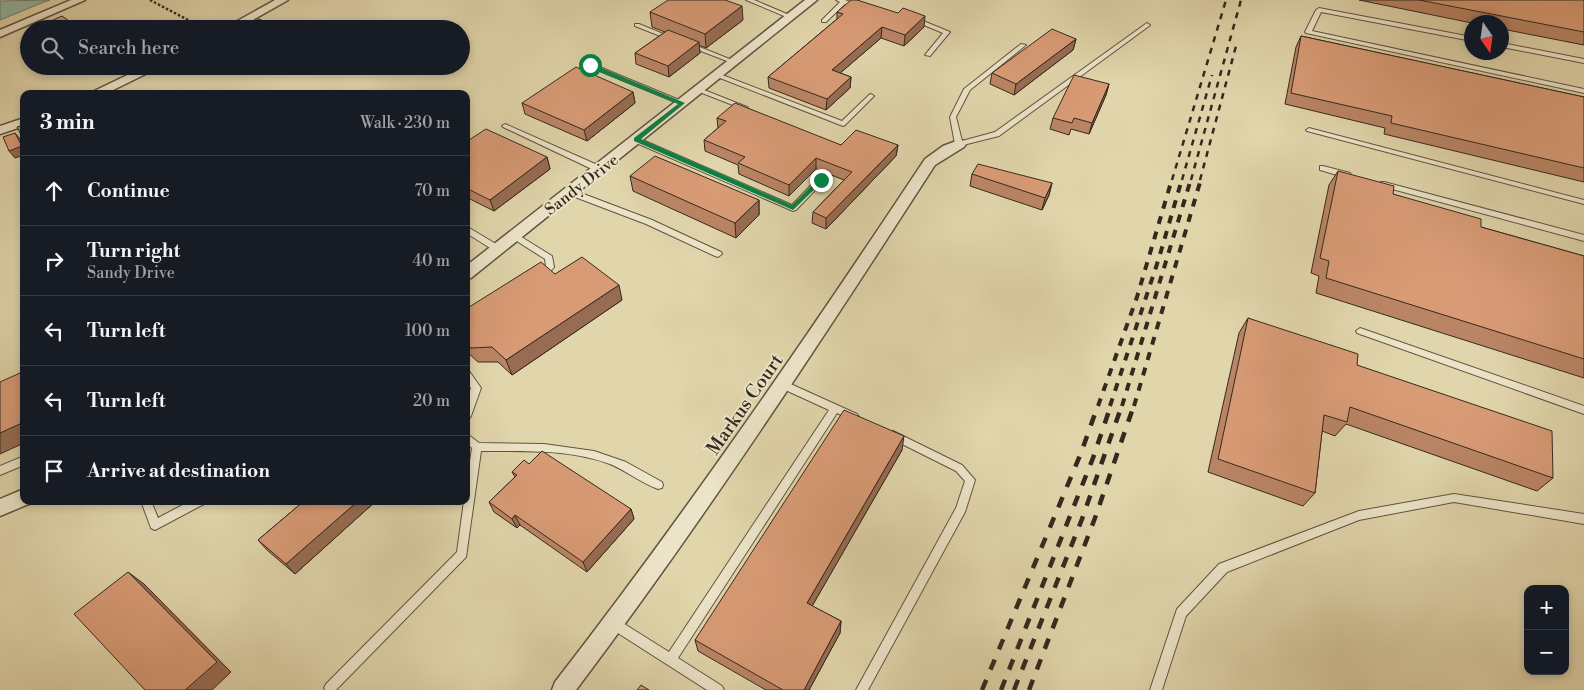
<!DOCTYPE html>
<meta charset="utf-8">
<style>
:root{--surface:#171b24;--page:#20242c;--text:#f1f3f6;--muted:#9ea1a6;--line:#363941}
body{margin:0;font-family:"Libre Bodoni",serif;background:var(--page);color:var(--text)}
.controls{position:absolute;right:15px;bottom:15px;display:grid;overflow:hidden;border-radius:10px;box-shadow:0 2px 8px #0003}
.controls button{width:45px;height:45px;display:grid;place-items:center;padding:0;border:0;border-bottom:1px solid var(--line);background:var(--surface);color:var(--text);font:25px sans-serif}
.compass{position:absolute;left:1464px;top:15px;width:45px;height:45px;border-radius:50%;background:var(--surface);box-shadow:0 2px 8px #0003;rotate:167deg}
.stop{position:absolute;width:15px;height:15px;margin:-11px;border:4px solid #0b8043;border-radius:50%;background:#fff}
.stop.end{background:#0b8043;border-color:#fff;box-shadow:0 1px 5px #0008}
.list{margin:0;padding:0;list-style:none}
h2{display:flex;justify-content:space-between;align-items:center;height:65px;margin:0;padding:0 20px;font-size:21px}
h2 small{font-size:16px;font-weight:400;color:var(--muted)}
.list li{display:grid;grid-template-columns:32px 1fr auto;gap:15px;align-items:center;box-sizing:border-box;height:70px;padding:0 20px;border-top:1px solid var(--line)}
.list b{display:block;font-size:19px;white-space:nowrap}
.list p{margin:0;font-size:16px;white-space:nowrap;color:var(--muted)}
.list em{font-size:16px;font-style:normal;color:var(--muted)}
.icon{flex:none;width:28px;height:28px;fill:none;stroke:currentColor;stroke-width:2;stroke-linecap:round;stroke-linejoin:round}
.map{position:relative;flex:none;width:1584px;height:690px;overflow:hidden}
.search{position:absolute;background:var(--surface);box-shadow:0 2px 8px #0003;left:20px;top:20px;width:450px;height:55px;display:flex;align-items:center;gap:12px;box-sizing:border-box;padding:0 18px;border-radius:28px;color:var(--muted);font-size:19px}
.panel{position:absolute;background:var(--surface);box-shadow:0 2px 8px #0003;left:20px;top:90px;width:450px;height:415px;border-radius:10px}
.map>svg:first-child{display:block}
</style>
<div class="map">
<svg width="1584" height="690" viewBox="0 0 1584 690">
<rect width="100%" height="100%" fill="#e1d5ab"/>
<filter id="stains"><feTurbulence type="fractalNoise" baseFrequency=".004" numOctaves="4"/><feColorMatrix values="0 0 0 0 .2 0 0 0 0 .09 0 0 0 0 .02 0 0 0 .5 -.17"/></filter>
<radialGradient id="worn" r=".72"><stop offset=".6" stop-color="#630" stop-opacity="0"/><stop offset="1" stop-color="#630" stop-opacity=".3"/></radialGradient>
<path fill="#95b9a5" stroke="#6f7f6f" d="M50,0L44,2L0,20V1Z"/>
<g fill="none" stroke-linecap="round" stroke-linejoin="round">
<g stroke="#605441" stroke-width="2">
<path id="lane" d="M746,0H754L794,17L789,18Z
M836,0H845L861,6L858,8L845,4L826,22H822V20L840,2Z
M1319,8L1472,37V41L1321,12L1312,31L1584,89V93L1306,33L1305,32L1316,10Z
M912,18H916L950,32L930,56L925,55L943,33L912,20Z
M1147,23L1150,25L1149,26L999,136L959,146L955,144L950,117L964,89L1021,44L1026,45L970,90L956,117L962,141L995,132Z
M635,24H639L673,38L668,39L635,26Z
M1502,43L1584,59V63L1502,47Z
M688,44H692L737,62L732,63L688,46Z
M590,63L684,102L685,103L684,104H680L588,66V64Z
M717,73L842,121L869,95L871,94L874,96L845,125L843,126L715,76L714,75Z
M699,88L747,107L748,108L747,109H743L697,91V89Z
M505,124L602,167L603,169L599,171H596L503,127L502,126Z
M1309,128L1584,200V204L1307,131L1306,130Z
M634,138H638L792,205L818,178H821L825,180L796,210L793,211L634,142Z
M1320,166H1323L1350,173L1351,175L1347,177H1344L1320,170Z
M1381,182H1384L1584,235V241L1381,186Z
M567,190H573L652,220L721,252L722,254L718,257L715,256L646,224L567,194Z
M466,226L501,247L502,249L501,251H495L466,233Z
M515,233L552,256L554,267C551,272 542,278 536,276L535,274L546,266L545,259L512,238L511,236L512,234Z
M1360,328L1584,406V414L1357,333L1356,331Z
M466,371H469L481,388L471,416L469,419L466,420V402L471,388L466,381Z
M784,381L857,414L859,417L857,420L854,421L837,413L678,658L722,686L724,690H707L610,628L608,624L610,620L614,619L618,620L669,652L829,410L781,388L779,385L781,382Z
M893,431L962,465L975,480L965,512L868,690H856L956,508L965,481L956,471L890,438L888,435L890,432Z
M466,433L479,443L544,444L594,451L626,462L662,482L663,485L662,488L658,489C641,483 627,471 610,464C570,449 524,451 481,451L466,557L336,690H325L324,688L326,684L457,552L464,501H466V488L472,448L466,443Z
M24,456V465L0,475V466Z
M1454,494L1584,514V524L1454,502L1359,520L1227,572L1186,616L1162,690H1150L1177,609L1219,564L1359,511Z
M141,501H151L158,518L190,501H205L204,504L155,530L151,528Z"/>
</g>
<g stroke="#605441" stroke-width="3">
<path id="street" d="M71,0H85L0,37V30Z
M275,0H288L237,29H223Z
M805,0H817L471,278L466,279V266Z
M199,23L210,29L195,28L193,26Z
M146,66H162L105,94H88Z
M24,118V126L0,134V126Z
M959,140L964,141L966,144L964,147L935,165C820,343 704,520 576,690H552L555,682C686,513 807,337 925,159L943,146Z
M24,489V501L31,503L0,516V499Z"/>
</g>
<path stroke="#35291e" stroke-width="2.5" stroke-dasharray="2.5 2" stroke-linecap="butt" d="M150,0L190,21"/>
<use href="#lane" fill="#ece4c8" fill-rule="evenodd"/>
<use href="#street" fill="#ece4c8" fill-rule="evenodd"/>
<path stroke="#35291e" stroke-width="2.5" stroke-dasharray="6 6" stroke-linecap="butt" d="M1172,180L1226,0
M1182,180L1212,75
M1191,180L1241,0
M1200,180L1236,46"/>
<path stroke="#35291e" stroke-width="4" stroke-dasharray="8 8" stroke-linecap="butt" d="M1098,406L1137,297L1172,179
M1110,406L1159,258L1182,179
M1122,406L1191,179
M1134,406L1201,179"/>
<path stroke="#35291e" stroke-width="4.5" stroke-dasharray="11 11" stroke-linecap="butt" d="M982,690L1081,453L1098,405
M1001,690L1093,458L1111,405
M1014,690L1082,519L1122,405
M1029,690L1095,518L1134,405"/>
</g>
<path fill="#ba8565" stroke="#35291e" d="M1359,0H1584V45L1502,29V22L1472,23Z
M650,12L743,20L706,48L699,45L700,53L669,77L636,64L635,53L665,32L652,27Z
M837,12L924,27L904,46L881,38L840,73L851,77L850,88L826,110L769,88L768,77L837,19Z
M1301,36L1584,97V182L1384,134L1385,128L1285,104L1296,47Z
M1076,39L1073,50L1014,95L990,84L992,73Z
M1109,84L1106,95L1089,134L1071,129L1069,135L1050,129L1053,118Z
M633,92L635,103L587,141L525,114L522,103Z
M717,118L841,145H898L896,156L826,229L812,223L813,212L844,180L816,169L789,196L739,174L738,165L705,151L704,140L718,128Z
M466,142L547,157L550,169L494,211L466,197Z
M1338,171L1393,194L1481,227L1584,256V378L1316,293L1319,276L1311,273L1329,185Z
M972,174L1052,183L1049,195L1042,210L970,186Z
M630,176L759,200V215L736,238L633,191Z
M555,274L622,300L512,375L498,362H478L466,351V309Z
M1248,318L1357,365L1553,478L1537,491L1346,424L1335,436L1322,431L1315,493L1303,506L1208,472L1239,333Z
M902,450L812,606L841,621L840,633L809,690H766L698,651L695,640Z
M529,464L631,509L634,519L587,572L520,525L517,528L494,512L489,502L515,477L512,472Z
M304,501H376L295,574L267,550L258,540Z"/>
<path fill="#976c53" stroke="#35291e" d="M742,6L743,20L706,48L705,34Z
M925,16L924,27L904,46L905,35Z
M75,25L78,29H65Z
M882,27L881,38L831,81L832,70Z
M1076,39L1073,50L1014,95L1016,84Z
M699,42L700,53L669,77L668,66Z
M851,77L850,88L826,110L827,99Z
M1109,84L1106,95L1089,134L1092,123Z
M633,92L635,103L587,141L584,130Z
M15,133L21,140L24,145V155L15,158L9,151Z
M898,145L896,156L826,229V218Z
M547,157L550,169L494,211L490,200Z
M816,158V169L789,196V185Z
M1052,183L1049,195L1042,210L1045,198Z
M759,200V215L736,238L735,223Z
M619,285L622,300L512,375L506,360Z
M20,373L24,376V384Z
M24,422V443L0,454V433Z
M904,436L902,450L807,615V603Z
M358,501H376L295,574L286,564Z
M631,509L634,519L587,572L583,562Z
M515,515L520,525L517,528L512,519Z
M128,572L144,584L231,672L212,690H185Z
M841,621L840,633L809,690H804Z"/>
<path fill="#d89b76" stroke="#35291e" d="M668,0H725L742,6L705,34L650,12Z
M851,0H857L898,13L903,8L925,16L905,35L882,27L832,70L851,77L827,99L768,77L843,14L837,12Z
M1419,0H1584V32Z
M62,16L75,25L65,29H33Z
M259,19L277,27L273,29H241Z
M1052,29L1076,39L1016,84L992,73Z
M668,30L699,42L668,66L635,53Z
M1301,36L1584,97V168L1391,123L1392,116L1291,93Z
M576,67L633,92L584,130L522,103Z
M1074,75L1109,84L1092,123L1074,118L1072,123L1053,118Z
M735,103L841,145L856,130L898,145L826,218L813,212L852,172L816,158L789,185L738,163L745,157L704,140L726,121L717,118Z
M24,125V141L17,127Z
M486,129L547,157L490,200L466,188V142Z
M15,133L22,146L9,151L3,137Z
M655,156L759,200L735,223L630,176Z
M978,164L1052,183L1045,198L972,174Z
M1338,171L1394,186L1393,194L1481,219V227L1584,256V359L1326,278L1329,261L1320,258Z
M582,257L619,285L506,360L492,347L471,348L466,343V309L541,262L555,274Z
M1248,318L1358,354L1357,365L1552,431L1553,478L1350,407L1347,422L1324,415L1315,493L1218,459Z
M20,373L24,384V422L0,433V382Z
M844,410L904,436L807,603L841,621L804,690H783L695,640Z
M542,451L631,509L583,562L515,515L512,519L489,502L517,475L512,472L524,460L529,464Z
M304,501H358L286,564L258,540Z
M128,572L217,662L185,690H145L74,614Z
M641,685L649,690H637Z"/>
<path fill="#0b8043" d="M590,63L685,103L641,139L792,205L818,179L824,180L793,210L634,141V138L678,104L587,67Z"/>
<g text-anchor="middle" stroke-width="4" stroke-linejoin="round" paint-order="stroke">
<g font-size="16" fill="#35291e" stroke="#ece4c8">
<text transform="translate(581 184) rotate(-38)" y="6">Sandy Drive</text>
</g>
<g font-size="19" fill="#35291e" stroke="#ece4c8">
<text transform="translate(744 404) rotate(-55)" y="7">Markus Court</text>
</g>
</g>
<rect width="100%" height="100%" filter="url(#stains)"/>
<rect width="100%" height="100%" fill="url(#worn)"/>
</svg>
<div class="controls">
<button>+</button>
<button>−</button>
</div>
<svg class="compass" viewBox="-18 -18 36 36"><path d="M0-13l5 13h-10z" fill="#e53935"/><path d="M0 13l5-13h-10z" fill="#9ea1a6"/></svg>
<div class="stop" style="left:590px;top:65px"></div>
<div class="stop end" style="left:821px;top:180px"></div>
<div class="search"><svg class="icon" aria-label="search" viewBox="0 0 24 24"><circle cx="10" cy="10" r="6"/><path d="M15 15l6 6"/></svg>Search here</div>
<section class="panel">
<h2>3 min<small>Walk · 230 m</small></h2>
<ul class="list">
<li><svg class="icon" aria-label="ahead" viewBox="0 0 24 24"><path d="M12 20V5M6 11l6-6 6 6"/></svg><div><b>Continue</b></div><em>70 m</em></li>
<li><svg class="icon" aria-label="right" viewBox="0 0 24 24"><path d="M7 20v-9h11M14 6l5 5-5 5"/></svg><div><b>Turn right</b><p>Sandy Drive</p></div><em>40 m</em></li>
<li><svg class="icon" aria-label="left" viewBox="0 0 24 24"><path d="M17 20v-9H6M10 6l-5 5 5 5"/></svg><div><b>Turn left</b></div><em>100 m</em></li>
<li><svg class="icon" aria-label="left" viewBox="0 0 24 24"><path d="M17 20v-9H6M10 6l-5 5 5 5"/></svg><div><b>Turn left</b></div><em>20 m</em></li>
<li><svg class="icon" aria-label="arrive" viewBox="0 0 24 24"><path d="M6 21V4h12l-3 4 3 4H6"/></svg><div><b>Arrive at destination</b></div></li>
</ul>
</section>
</div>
